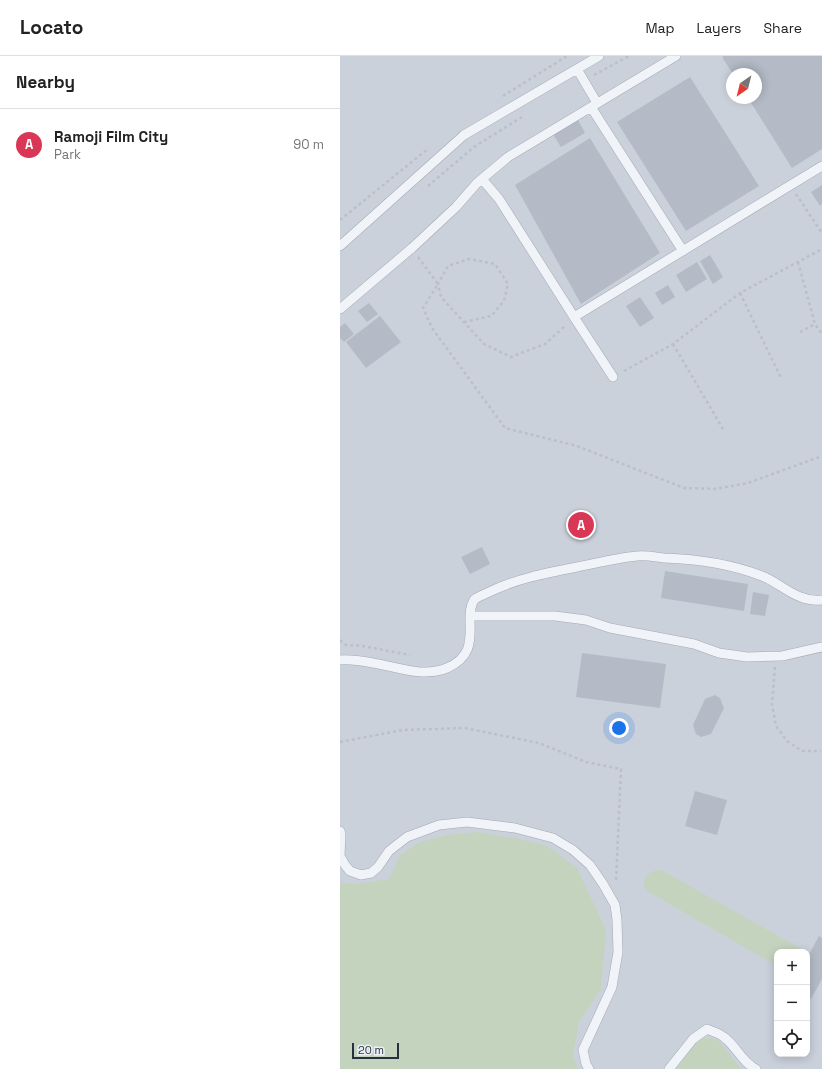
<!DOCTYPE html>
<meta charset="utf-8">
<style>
:root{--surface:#fff;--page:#f2f2f2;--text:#222;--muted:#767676;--line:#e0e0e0;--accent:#da3655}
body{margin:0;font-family:"Space Grotesk",sans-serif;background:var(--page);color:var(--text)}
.controls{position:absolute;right:12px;bottom:12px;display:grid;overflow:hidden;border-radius:8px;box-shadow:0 2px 10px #0003}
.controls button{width:36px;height:36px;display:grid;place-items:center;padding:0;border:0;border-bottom:1px solid var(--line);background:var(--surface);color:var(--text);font:20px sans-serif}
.compass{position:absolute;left:386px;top:12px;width:36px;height:36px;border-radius:50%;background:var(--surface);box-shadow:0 2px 10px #0003;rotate:215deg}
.scale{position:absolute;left:12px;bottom:10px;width:47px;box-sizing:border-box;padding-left:4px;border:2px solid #253041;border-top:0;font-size:11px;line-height:14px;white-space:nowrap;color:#253041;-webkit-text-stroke:3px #edf1f6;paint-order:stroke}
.you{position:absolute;left:279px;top:672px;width:14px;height:14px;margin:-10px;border:3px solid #fff;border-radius:50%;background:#1a73e8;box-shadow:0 0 0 6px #1a73e833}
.badge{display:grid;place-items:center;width:26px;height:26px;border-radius:50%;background:var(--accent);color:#fff;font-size:13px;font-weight:700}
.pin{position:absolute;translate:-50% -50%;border:2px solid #fff;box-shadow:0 1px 4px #0006}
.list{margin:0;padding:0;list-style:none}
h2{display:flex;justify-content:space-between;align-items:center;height:52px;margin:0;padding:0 16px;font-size:17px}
h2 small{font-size:13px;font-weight:400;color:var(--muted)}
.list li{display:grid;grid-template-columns:26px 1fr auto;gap:12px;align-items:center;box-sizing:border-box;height:72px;padding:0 16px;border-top:1px solid var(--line)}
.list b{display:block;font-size:15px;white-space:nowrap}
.list p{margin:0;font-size:13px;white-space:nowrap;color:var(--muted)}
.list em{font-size:13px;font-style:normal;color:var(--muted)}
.icon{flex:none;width:22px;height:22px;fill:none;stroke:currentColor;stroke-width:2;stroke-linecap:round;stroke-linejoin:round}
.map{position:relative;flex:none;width:482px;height:1013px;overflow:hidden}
header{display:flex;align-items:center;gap:24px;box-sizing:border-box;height:56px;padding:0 20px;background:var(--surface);border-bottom:1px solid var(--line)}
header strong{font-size:19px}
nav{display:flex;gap:22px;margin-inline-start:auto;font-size:14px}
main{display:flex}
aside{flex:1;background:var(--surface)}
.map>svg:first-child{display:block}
</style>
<header>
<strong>Locato</strong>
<nav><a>Map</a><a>Layers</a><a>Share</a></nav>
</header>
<main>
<aside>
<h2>Nearby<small></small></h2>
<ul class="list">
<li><span class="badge">A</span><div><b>Ramoji Film City</b><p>Park</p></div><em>90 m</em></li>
</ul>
</aside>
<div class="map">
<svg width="482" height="1013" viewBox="0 0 482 1013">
<rect width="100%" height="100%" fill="#dde2e9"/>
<path fill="#cbd1db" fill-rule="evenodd" d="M0,0H482V1013H0ZM392,18H416V42H392ZM437,896H467V998H437Z"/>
<path fill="#c4d3be" d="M136,776L175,782L207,790L237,812L266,874L261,933L239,966L233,999L238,1013H0V827L18,828L49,823L60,799L80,786L107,779Z
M321,814L467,896H437V910L307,835L303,829C305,818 310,815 321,814Z
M363,982H372L380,986L401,1013H337L355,988Z"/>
<path fill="#b4bbc6" d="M384,0H482V93L452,112L408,42H416V18H393L382,1Z
M350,21L419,130L346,175L277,66Z
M237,62L245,77L221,91L212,77Z
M250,82L320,197L241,248L175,129Z
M482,129V148L480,150L471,136Z
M370,199L383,221L373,228L360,205Z
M357,206L367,223L346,236L336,219Z
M328,229L335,241L322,249L315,237Z
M300,241L314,262L300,271L286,250Z
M29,247L38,258L27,266L18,255Z
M40,260L61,286L26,312L6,286Z
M5,267L14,278L4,286L0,282V271Z
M142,491L150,508L130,518L121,501Z
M325,515L408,528L404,555L321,542Z
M413,536L429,539L425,560L410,558Z
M242,597L326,608L320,652L236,641Z
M375,639L380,642L384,652L371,678L361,681L356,678L353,669L365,643Z
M355,735L387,744L377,779L345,770Z
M479,880L482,882V923L471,943L467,941V902Z"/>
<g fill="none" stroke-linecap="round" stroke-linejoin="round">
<g stroke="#a2a9b3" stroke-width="10">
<path id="service" d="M237,13L257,47
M251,51L343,195
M142,123L159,143L234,261L482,110
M0,190L124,79L259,0
M0,253L72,192L116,151L137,127L168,101L336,0
M234,261L273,321
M130,560H215L246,564L270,572L354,588L379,597L407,601L442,600L482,591
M0,604C11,603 22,605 33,607C58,611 82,622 107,612C130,602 131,587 130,565C130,558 130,550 134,544C137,541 143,539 147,537C175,523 206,517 237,511C257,507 277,502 297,500C306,499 315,501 324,502C357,503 391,508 422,520C442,528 458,547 482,544
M0,775L1,778L0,800L5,809L10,815L21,819L31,817L38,811L49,795L67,781L99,769L127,766L175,772L213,782L233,794L250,809L263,828L275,849L277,864L278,896L272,931L243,994L246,1008L249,1013
M329,1013L353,983L367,973C371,975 375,976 379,978C395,986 400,1005 416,1013"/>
</g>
<path stroke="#bbc0c8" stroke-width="2.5" stroke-dasharray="3 3" stroke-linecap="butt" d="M254,19L289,0
M163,40L227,0
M88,130L134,91L182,61
M456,138L482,177
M0,164L89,92
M78,201L98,228L83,252L92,272L165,372L237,390L344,432L375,433L408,427L482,400
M458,206L475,268L482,278
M400,237L441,322
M124,266L151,260L164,245L168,228L155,208L129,203L108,210L98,228L101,241L144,288L171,301L205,288L225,270
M460,276L475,268
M333,288L383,373
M284,315L333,288L400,237L482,193
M0,584L6,589L23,590L70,599
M435,611L432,648L436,670L447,685L462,695H481
M0,686L63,674L125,672L199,687L246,706L281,713L276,826"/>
<use href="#service" stroke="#f0f3f7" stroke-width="9"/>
</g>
</svg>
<div class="controls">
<button>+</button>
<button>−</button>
<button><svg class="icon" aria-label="locate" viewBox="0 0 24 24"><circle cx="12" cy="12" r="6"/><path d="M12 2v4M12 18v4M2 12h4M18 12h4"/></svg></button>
</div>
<svg class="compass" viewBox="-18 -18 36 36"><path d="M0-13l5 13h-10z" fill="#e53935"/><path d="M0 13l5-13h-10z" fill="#767676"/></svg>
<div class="scale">20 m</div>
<div class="you"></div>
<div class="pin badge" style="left:241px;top:469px">A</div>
</div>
</main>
